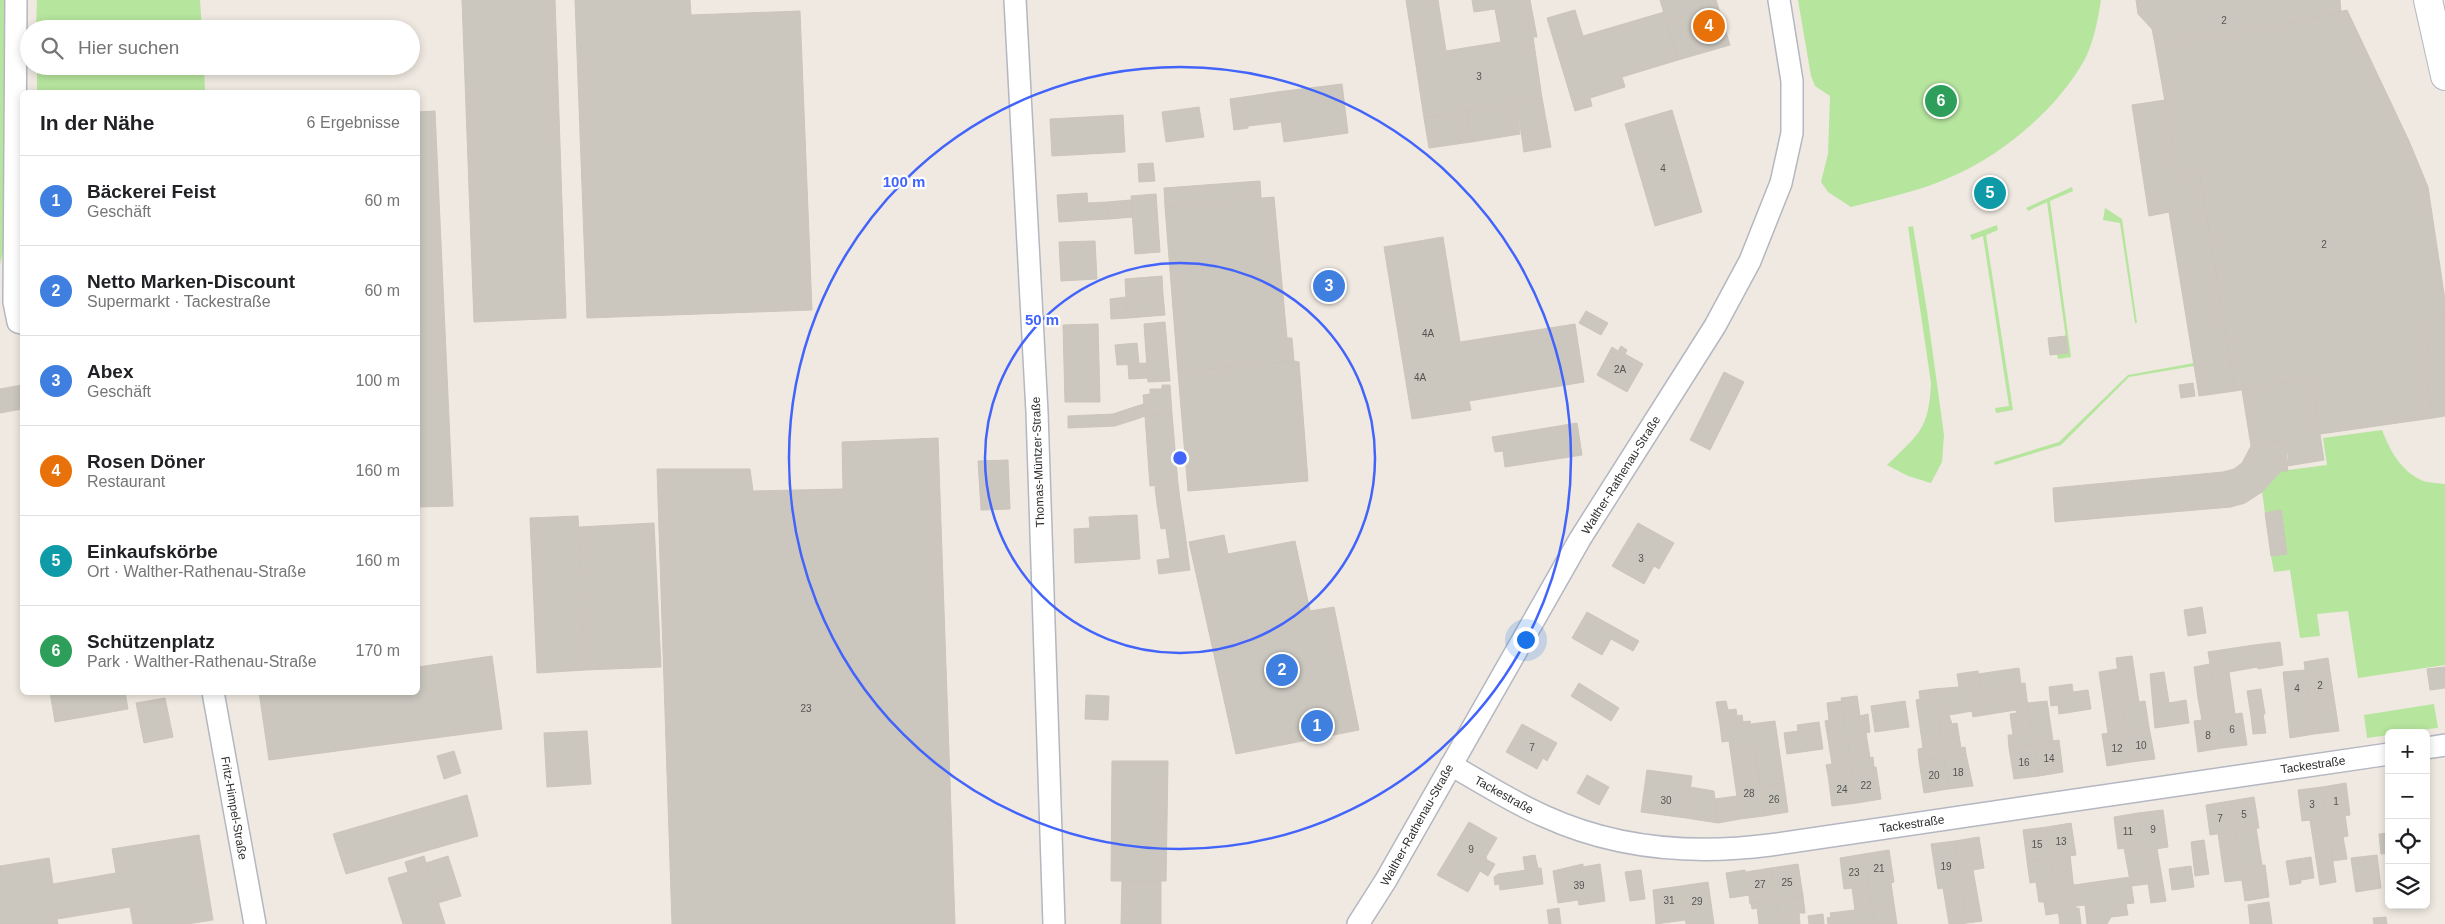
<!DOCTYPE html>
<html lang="de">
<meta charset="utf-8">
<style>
:root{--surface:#fff;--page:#f6f6f6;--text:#202124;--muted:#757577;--line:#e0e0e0;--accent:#0b8043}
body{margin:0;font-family:Helvetica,sans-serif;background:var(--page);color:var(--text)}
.controls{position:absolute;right:15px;bottom:15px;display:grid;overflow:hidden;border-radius:8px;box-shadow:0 2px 8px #0003}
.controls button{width:45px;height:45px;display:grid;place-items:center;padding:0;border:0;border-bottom:1px solid var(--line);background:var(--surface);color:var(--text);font:25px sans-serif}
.you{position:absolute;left:1525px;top:639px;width:18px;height:18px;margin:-12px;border:4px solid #fff;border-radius:50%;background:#1a73e8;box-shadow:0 0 0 8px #1a73e833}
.badge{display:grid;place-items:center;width:32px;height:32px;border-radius:50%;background:var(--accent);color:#fff;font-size:16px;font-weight:700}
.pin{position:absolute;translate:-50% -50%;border:2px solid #fff;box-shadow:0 1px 5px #0006}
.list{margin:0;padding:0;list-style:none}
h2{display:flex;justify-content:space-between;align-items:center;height:65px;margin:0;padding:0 20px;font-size:21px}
h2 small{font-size:16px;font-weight:400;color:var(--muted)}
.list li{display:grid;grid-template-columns:32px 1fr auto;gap:15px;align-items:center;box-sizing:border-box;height:90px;padding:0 20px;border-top:1px solid var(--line)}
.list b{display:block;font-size:19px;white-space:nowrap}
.list p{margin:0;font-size:16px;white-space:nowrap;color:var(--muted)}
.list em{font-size:16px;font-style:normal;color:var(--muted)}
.icon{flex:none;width:28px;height:28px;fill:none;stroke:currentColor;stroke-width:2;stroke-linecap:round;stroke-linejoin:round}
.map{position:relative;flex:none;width:2445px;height:924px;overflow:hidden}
.search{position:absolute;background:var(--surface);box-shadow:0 2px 8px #0003;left:20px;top:20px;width:400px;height:55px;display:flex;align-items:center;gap:12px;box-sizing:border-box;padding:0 18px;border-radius:28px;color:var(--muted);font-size:19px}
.panel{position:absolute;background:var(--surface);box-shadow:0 2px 8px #0003;left:20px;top:90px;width:400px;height:605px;border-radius:8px}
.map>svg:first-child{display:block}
</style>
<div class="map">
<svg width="2445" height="924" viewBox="0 0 2445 924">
<rect width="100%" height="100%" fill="#efe9e1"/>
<path fill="#b6e59e" d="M0,0H6L4,246L0,265Z
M37,0H200L202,29H36Z
M1798,0H2101C2098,19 2094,41 2085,59C2058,108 2004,154 1953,176C1921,191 1885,198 1851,207L1828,192L1821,182L1828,154L1830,96L1815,86L1811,76Z
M37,66H204L205,92H37Z
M2072,187L2073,191L2050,201L2071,357L2058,359L2057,354L2068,353L2047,202L2028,211L2026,208Z
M2105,208L2122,219L2137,323H2135L2120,223L2103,220Z
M1997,225L1998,230L1986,235L2013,410L1996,413L1995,408L2009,406L1983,236L1972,240L1970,235Z
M1913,226L1927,311L1944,435L1942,462L1931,483L1908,476L1887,465C1919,434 1929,429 1931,383L1908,227Z
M2194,363V366L2129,377L2061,445L1995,465L1994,462L2059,442L2128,375Z
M2382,430C2390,450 2400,470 2421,480C2427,483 2438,483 2445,484V665L2358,678L2348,611L2317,614L2320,636L2300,638L2290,570L2274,572L2271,556L2287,554L2281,511L2265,513L2262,492L2281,471L2327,465L2323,438Z
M2434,704L2438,728L2389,733V735L2367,738L2364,715Z"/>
<path fill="#cbc7bf" stroke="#cbc5ba" d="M462,0H555L566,318L474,322Z
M575,0H690L691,15L800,11L812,310L587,318Z
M1406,0H1438L1446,51L1501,42L1495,9L1474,12L1472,0H1530L1537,37H1533L1542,98L1424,118Z
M1660,0H1716L1730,45L1678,60Z
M2136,0H2340L2341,12L2267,28L2155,44L2152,29L2138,14Z
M1575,10L1583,36L1664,12L1678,60L1622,77L1625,87L1590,98L1592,106L1575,111L1547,18Z
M2347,10L2409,141L2428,187L2445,300V318L2423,322L2433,377L2427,378L2433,418L2320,434L2311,378L2235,391L2200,174L2178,177L2155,44L2267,28Z
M1342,84L1348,133L1284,142L1277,92Z
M1277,92L1281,122L1248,126L1244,97Z
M1244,97L1248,128L1234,130L1230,99Z
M1542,98L1551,147L1524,152L1517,103Z
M2165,100L2178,177L2200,174L2235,391L2199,396L2169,212L2149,216L2132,105Z
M1517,103L1520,134L1471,142L1467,110Z
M1199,107L1204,137L1166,142L1162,112Z
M1467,110L1471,142L1429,148L1424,118Z
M1672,110L1702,212L1655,226L1625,124Z
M435,111L453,506L418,507V112Z
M1123,115L1125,152L1052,156L1050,119Z
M1153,163L1155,181L1139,182L1138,164Z
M1993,180L2002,196L1986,204L1978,189Z
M1260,181L1261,198L1165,207L1164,188Z
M1087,193L1089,220L1059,222L1057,195Z
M1156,194L1160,252L1135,254L1131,196Z
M1274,197L1287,338H1292L1294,361L1178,372L1165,207Z
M1131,200L1133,217L1109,219L1107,202Z
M1107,202L1109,219L1089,220L1088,203Z
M1443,237L1460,342L1575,324L1584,382L1469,401L1471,410L1412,419L1384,247Z
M1095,241L1097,279L1061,281L1059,242Z
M1162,276L1163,295L1126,297L1125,279Z
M1163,295L1165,315L1128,318L1126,297Z
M1126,297L1128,318L1111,319L1110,299Z
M1586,311L1608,323L1601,335L1579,323Z
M2445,318V416L2433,418L2427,378L2433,377L2423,322Z
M1165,322L1170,381L1148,382L1144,324Z
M1098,324L1100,402H1065L1063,325Z
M2066,336L2068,353L2050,355L2048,338Z
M1137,343L1139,364L1117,365L1115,345Z
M1621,346L1627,350L1625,354L1643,364L1627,392L1597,375L1612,347L1618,351Z
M1294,361L1299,362L1308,481L1188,491L1178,372Z
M1147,363L1148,378L1129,379L1128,364Z
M1724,372L1744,382L1718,434L1698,424Z
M2311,378L2324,460L2287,466L2290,439L2251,446L2242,390Z
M2193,383L2195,396L2181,398L2179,385Z
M22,385V409L0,413V389Z
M1162,385H1170L1172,414L1145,416L1143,395L1150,394V389H1162Z
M1144,404L1145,416L1137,419L1134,407Z
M1134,407L1137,419L1115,426L1113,414Z
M1113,414L1115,426L1068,428V416Z
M1172,414L1178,484L1150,486L1145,416Z
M1577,423L1582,455L1505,467L1503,451L1495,452L1492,437Z
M1698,424L1718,434L1710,450L1690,440Z
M938,438L955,924H672L657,469H750L753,491L843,489L842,442Z
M2290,439L2286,460L2288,471H2281L2262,492L2245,503L2231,507L2055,522L2053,488L2223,472L2234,469L2242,463L2251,446Z
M1008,460L1010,509L981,510L978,461Z
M1178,484L1180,500L1157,504L1155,487Z
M1180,500L1184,526L1161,529L1157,504Z
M2281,510L2287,554L2271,556L2265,513Z
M1137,515L1140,559L1075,563L1074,529L1090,528L1089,517Z
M578,516L585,670L537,673L530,518Z
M654,523L661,667L585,670L579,527Z
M1638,523L1674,543L1659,569L1654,566L1644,584L1612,566Z
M1184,526L1188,556L1170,558L1166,529Z
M1224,535L1228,554L1295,541L1310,611L1334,607L1359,730L1236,754L1189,542Z
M1188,556L1190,570L1159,574L1157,560Z
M2202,607L2206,633L2188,636L2184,610Z
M1587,612L1639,641L1633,651L1611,639L1602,655L1572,638Z
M2280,642L2283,665L2258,669L2254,645Z
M2254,645L2258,667L2229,672L2232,693L2215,695L2208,652Z
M492,656L502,729L269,760L259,692H418V667Z
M2132,656L2139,702L2145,701L2149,727L2126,731L2116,658Z
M2328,658L2339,731L2314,734L2304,662Z
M2210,664L2215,695L2198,698L2194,667Z
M2445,667V688L2430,690L2427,669Z
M2019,668L2021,684L2008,686L2011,702L2000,703L1998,690L1981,693L1978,674Z
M2117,669L2126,731L2108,733L2099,672Z
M2305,670L2314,734L2290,738L2283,672Z
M1978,671L1984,715L1973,717L1972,711L1949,715L1952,724L1957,723L1961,748L1965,747L1966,754L1944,757L1934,689L1959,687L1957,674Z
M2164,672L2169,703L2186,700L2189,723L2155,728L2150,674Z
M1579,683L1619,708L1611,721L1571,696Z
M2025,683L2027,700L2011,702L2008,686Z
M2072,684L2073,692L2088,690L2091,709L2059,714L2058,705L2051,706L2049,687Z
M1934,689L1944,757L1919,761L1918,749L1923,748L1916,700L1920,699L1919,691Z
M2261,689L2265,714L2251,716L2247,691Z
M1998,690L2000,703L2027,700L2029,711L2017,713L2016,710L1984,715L1981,693Z
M50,692H125L128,709L55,722Z
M2232,693L2235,714L2242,713L2247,745L2222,748L2215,695Z
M1086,695L1109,696L1108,720L1085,719Z
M2215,695L2222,748L2198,752L2194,721L2202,720L2198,698Z
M1857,696L1860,716L1868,714L1870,732L1866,733L1870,758L1873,757L1874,768L1852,771L1841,698Z
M165,698L173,737L144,743L136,703Z
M1726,701L1728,710L1736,709L1737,716L1742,715L1743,722L1720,725L1716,702Z
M1842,701L1852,771L1828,775L1826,765L1832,764L1825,721L1829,720L1827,703Z
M1905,701L1909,727L1875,732L1871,706Z
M2047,701L2053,741L2034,744L2028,703Z
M2029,711L2034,744L2009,748L2008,735H2013L2010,714Z
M2263,714L2266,733L2253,734L2251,716Z
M1750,721L1757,764L1745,766L1748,788L1736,790L1729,741L1722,742L1720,725Z
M1775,721L1784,783L1760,786L1751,724Z
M1819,722L1823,749L1787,754L1784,733L1798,731L1797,725Z
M1522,724L1557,743L1547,761L1543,758L1537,769L1506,752Z
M2149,727L2155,759L2131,762L2126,731Z
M587,731L591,784L547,787L544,733Z
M2126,731L2131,762L2107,766L2102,734Z
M2059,740L2063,772L2039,776L2034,744Z
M2034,744L2039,776L2014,779L2009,748Z
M454,751L461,773L444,779L437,756Z
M1966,754L1973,786L1948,789L1944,757Z
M1944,757L1948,789L1924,793L1919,761Z
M1112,761H1168L1166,881H1111Z
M1757,764L1764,816L1740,819L1736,790L1748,788L1745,766Z
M1876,767L1881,799L1857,803L1852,771Z
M1647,770L1692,776L1686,818L1641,812Z
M1852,771L1857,803L1832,806L1828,775Z
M1587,775L1609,787L1599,805L1577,793Z
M1784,783L1788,812L1764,816L1760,786Z
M2346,783L2350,815L2326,818L2322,787Z
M1690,787L1714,791L1718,823L1686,818Z
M2322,787L2326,818L2302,821L2298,790Z
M467,795L478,836L346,874L333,834Z
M1737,796L1740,819L1718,823L1715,799Z
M2254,797L2259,828L2235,831L2230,801Z
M2230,801L2235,831L2210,835L2206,805Z
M2163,810L2168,847L2143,851L2138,813Z
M2138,813L2143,846L2118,849L2114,817Z
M2345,815L2348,836L2343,837L2347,859L2332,861L2326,818Z
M2326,818L2336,882L2320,885L2310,820Z
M1469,822L1497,838L1486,857L1487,860L1495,864L1488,876L1480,871L1468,892L1437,875Z
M2071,823L2076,855L2051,858L2047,827Z
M2047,827L2051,858L2027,861L2023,830Z
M2256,828L2262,865L2240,868L2235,831Z
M2235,831L2242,880L2225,882L2218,834Z
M2389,833V853L2381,854L2379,834Z
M199,835L213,920L187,924H133L130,907L57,919L58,924H0V866L49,858L53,884L116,873L112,849Z
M1979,837L1984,868L1973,870L1982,921L1967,923L1955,841Z
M2204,840L2209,874L2195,876L2191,842Z
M1955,841L1967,923L1961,924H1949L1943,888L1938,889L1931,844Z
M2143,846L2148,884L2131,886L2124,848Z
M2157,849L2166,901L2151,903L2143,851Z
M1889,850L1894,882L1891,883L1894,904L1872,907L1864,854Z
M1864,854L1872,907L1855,910L1852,888L1844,889L1840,858Z
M1535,855L1538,868L1525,870L1523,857Z
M2070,855L2076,908L2058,911L2051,858Z
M2377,855L2381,888L2356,892L2351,858Z
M424,856L445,924H403L388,878L408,872L405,862Z
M448,856L461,896L438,903L426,863Z
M2311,857L2314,878L2301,880L2298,859Z
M2051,858L2059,913L2046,915L2044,902H2039L2036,882L2030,883L2027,861Z
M2298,859L2301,883L2290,885L2286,861Z
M1583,864V867L1600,864L1605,901L1579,905L1578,900L1558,903L1553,871Z
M1798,864L1803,896L1776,900L1771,868Z
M2265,865L2269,897L2245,901L2240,868Z
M2191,866L2194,887L2172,890L2169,869Z
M1541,868L1543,884L1500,890L1499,884L1495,885L1494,877L1498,874Z
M1771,868L1776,900L1750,904L1746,872Z
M1641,870L1645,899L1630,901L1625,872Z
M1745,870L1749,895L1730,898L1726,873Z
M2130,877L2134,903L2126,904L2128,915L2111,917L2107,924H2087L2085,905L2076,906L2074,885Z
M1122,881H1161V924H1121Z
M1708,882L1714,924H1686L1681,886Z
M1681,886L1685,920L1656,924L1653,890Z
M1803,896L1805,913H1799L1800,924H1780L1776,900Z
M1776,900L1780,924H1759L1757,908L1752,909L1751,903Z
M2269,902L2272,924H2250L2248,905Z
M1894,904L1897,924H1874L1872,907Z
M1872,907L1874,924H1857L1855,910Z
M1559,908L1561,924H1549L1547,910Z
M2079,908L2081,924H2060L2058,911Z
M1855,910L1857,924H1828L1827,918L1831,917L1830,913Z
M1823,914L1824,924H1809L1808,916Z
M2386,917L2387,924H2374L2373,918Z"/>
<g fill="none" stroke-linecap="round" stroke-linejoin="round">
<g stroke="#b4b7c1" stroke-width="24">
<path id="minor" d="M16,0L14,302L18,322L22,323
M1015,0L1037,412L1054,924
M213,692L255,924
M2426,748L2445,745
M1451,765C1481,782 1512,802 1544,816C1616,849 1693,855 1770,845L2389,754
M1358,924L1386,880L1580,539L1715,326L1750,261L1781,183L1792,133V81L1779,0"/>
</g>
<g stroke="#b4b7c1" stroke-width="30">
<path id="secondary" d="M2428,0L2445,76"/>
</g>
<use href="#minor" stroke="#fff" stroke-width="21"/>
<use href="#secondary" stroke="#fff" stroke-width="28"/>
</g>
<g fill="none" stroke="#4264fb" stroke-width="2.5">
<circle cx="1180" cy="458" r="195"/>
<circle cx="1180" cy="458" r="391"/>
</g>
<g text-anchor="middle" stroke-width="4.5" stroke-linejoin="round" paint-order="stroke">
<g font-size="10" fill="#555452">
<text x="2224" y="24">2</text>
<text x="1479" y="80">3</text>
<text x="1663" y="172">4</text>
<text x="2324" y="248">2</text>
<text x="1428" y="337">4A</text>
<text x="1620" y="373">2A</text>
<text x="1420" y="381">4A</text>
<text x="1641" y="562">3</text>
<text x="2320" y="689">2</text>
<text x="2297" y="692">4</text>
<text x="806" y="712">23</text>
<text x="2232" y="733">6</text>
<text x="2208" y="739">8</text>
<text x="2141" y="749">10</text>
<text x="1532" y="751">7</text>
<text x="2117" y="752">12</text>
<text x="2049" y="762">14</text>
<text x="2024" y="766">16</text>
<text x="1958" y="776">18</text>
<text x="1934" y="779">20</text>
<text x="1866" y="789">22</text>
<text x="1842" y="793">24</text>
<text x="1749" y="797">28</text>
<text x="1774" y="803">26</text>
<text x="1666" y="804">30</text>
<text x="2336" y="805">1</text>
<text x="2312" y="808">3</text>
<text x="2244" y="818">5</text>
<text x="2220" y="822">7</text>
<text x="2153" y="833">9</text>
<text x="2128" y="835">11</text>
<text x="2061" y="845">13</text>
<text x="2037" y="848">15</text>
<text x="1471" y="853">9</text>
<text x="1946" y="870">19</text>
<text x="1879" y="872">21</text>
<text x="1854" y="876">23</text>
<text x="1787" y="886">25</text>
<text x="1760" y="888">27</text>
<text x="1579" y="889">39</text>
<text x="1669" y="904">31</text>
<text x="1697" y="905">29</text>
</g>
<g font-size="12" fill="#2e2e2e" stroke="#fff">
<text transform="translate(1038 462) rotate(-92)" y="4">Thomas-Müntzer-Straße</text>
<text transform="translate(1621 475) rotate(-58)" y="4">Walther-Rathenau-Straße</text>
<text transform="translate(2313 765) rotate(-8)" y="4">Tackestraße</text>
<text transform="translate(1504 795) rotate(29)" y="4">Tackestraße</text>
<text transform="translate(234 808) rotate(80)" y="4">Fritz-Himpel-Straße</text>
<text transform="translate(1912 824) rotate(-8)" y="4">Tackestraße</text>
<text transform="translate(1417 825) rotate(-61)" y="4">Walther-Rathenau-Straße</text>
</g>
</g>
<circle cx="1180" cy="458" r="8" fill="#4264fb" stroke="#fff" stroke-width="2.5"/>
<g font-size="15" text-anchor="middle" font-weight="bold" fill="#4264fb" stroke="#fff" stroke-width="4.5" stroke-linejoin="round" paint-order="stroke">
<text x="904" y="187">100 m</text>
<text x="1042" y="325">50 m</text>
</g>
</svg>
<div class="controls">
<button>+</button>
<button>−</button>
<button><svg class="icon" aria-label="locate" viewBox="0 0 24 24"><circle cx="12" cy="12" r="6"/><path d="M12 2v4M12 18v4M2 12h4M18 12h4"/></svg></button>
<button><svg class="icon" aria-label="layers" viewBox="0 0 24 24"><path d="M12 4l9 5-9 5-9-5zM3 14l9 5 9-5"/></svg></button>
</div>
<div class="you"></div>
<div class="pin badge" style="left:1317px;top:726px;background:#3f7fe0">1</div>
<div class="pin badge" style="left:1282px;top:670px;background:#3f7fe0">2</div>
<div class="pin badge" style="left:1329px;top:286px;background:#3f7fe0">3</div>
<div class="pin badge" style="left:1709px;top:26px;background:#e8710a">4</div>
<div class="pin badge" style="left:1990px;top:193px;background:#0f9aa8">5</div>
<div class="pin badge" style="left:1941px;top:101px;background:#2e9e5b">6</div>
<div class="search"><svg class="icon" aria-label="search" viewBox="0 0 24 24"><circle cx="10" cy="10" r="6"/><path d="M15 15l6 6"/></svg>Hier suchen</div>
<section class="panel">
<h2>In der Nähe<small>6 Ergebnisse</small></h2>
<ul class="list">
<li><span class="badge" style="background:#3f7fe0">1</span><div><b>Bäckerei Feist</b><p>Geschäft</p></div><em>60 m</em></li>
<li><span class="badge" style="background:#3f7fe0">2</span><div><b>Netto Marken-Discount</b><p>Supermarkt · Tackestraße</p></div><em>60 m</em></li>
<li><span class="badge" style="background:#3f7fe0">3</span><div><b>Abex</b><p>Geschäft</p></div><em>100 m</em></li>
<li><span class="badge" style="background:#e8710a">4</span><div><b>Rosen Döner</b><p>Restaurant</p></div><em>160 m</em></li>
<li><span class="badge" style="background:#0f9aa8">5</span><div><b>Einkaufskörbe</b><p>Ort · Walther-Rathenau-Straße</p></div><em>160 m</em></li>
<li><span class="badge" style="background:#2e9e5b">6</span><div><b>Schützenplatz</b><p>Park · Walther-Rathenau-Straße</p></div><em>170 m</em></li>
</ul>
</section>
</div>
